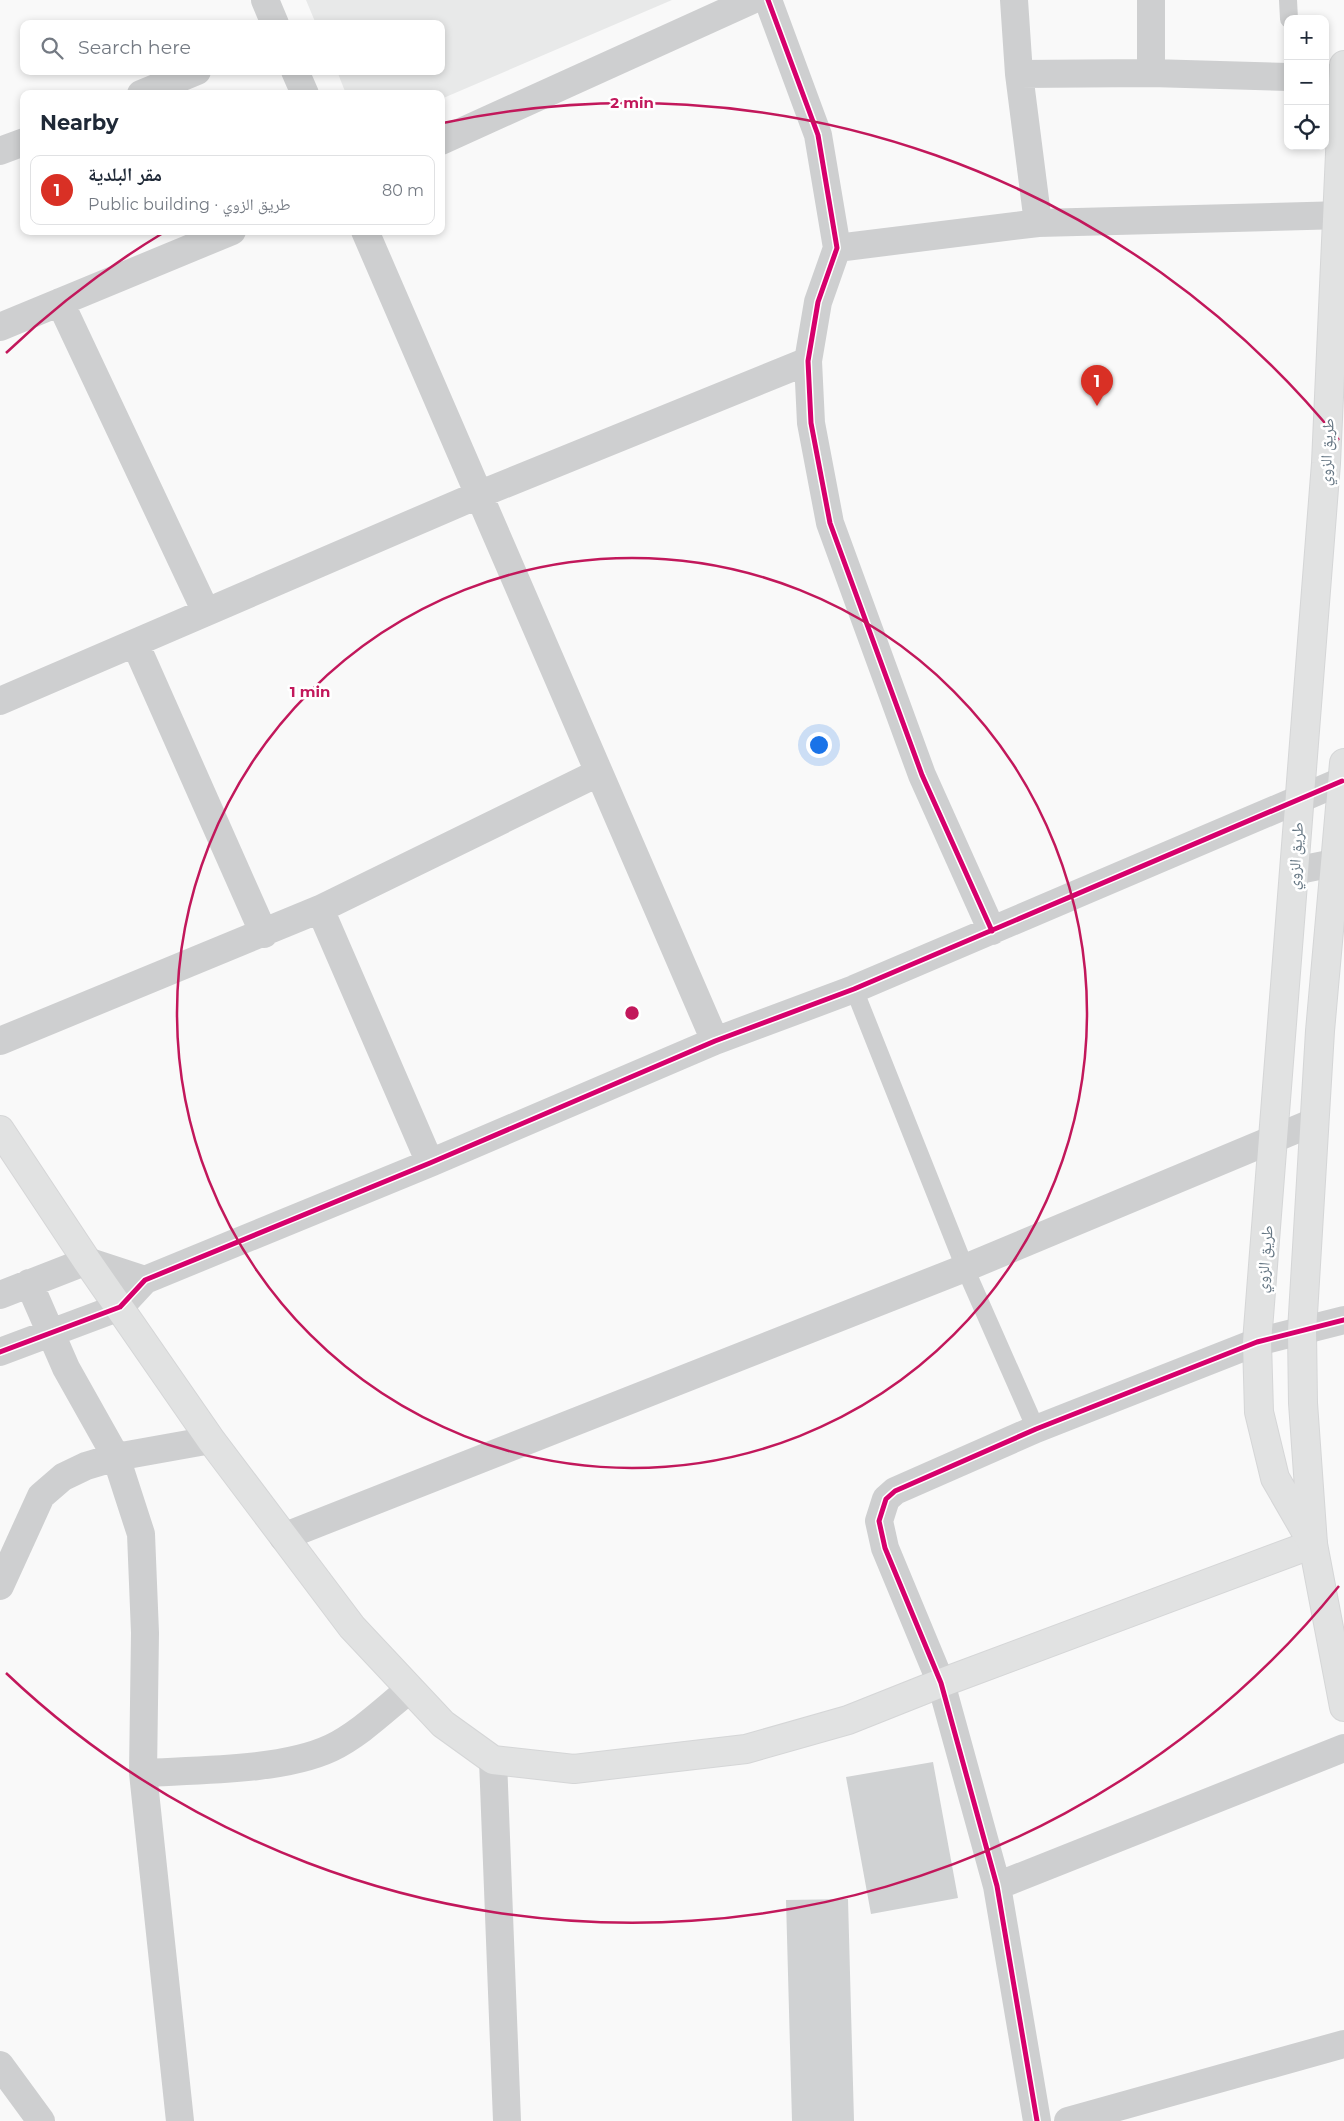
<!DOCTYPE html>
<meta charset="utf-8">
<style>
:root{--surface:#fff;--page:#f2f2f3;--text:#1f2937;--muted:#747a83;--line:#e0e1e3;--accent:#d93025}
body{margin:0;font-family:Montserrat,"Noto Naskh Arabic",sans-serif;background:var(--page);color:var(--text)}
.controls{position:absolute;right:15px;top:15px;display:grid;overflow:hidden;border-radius:10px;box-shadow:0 2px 8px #0003}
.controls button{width:45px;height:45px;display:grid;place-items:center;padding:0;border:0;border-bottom:1px solid var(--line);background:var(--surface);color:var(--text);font:25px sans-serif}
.you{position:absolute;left:818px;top:744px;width:18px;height:18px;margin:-12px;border:4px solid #fff;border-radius:50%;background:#1a73e8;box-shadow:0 0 0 8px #1a73e833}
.badge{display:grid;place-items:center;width:32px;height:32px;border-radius:50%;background:var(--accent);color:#fff;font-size:16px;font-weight:700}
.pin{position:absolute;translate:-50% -41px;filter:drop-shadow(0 1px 2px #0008)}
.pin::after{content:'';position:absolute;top:26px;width:18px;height:15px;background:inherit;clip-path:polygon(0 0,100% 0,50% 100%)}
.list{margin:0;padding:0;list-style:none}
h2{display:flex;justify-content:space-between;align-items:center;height:65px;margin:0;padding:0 20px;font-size:21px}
h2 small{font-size:16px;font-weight:400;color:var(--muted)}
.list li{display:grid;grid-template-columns:32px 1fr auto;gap:15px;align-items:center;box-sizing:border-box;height:70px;margin:0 10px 10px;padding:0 10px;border:1px solid var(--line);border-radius:10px}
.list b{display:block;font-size:19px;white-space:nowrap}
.list p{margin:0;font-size:16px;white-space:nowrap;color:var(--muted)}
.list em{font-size:16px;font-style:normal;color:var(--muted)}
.icon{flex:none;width:28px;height:28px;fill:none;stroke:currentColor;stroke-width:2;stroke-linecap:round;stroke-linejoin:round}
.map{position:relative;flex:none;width:1344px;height:2121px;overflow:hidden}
.search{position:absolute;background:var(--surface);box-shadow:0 2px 8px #0003;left:20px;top:20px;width:425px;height:55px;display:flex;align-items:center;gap:12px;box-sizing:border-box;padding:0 18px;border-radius:10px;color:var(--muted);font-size:19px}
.panel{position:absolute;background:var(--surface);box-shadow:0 2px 8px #0003;left:20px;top:90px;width:425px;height:145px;border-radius:10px}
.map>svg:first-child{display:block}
</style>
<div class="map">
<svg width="1344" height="2121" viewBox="0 0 1344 2121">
<rect width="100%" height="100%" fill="#f9f9f9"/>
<path fill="#e8e9e9" d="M306,0H672L441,99V94H346L337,71H441V24H316Z"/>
<path fill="#d0d2d3" d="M933,1762L958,1898L871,1914L846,1777Z
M848,1899L854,2121H792L786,1900Z"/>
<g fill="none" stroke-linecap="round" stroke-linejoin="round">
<g stroke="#d5d6d7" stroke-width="30">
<path id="secondary" d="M0,1130L87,1261L211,1440L352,1627L443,1724L493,1760L574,1769L746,1749L848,1720L941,1683L1313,1544"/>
</g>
<g stroke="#d5d6d7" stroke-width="30">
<path id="primary" d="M1344,763L1320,1031L1302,1331L1303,1403L1313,1544L1344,1707
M1313,1544L1275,1478L1259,1412L1257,1342L1326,463L1344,65"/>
</g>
<path stroke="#cecfd0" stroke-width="18" d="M1288,0L1289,19
M854,989L965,1268L1036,1429"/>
<path stroke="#cecfd0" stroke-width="28" d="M265,0L275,24
M768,0L818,135L837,248L818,302L808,361L811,423L830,523L922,775L992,931
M1014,0L1019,74L1038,223
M1151,0V73
M295,71L305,94
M1019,74L1151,73L1288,77
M1325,78L1344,79
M141,94L197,71
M441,141L752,0
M0,151L24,142
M365,231L715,1041
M837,248L1038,223L1344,215
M60,302L206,612
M0,327L232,231
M135,643L264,934
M0,701L478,495L808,361
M1294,871L1344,861
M320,909L430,1163
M0,1041L320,909L598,773
M29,1283L66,1368L116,1457L141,1534L145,1633L143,1773L180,2121
M0,1295L87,1261L145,1280
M0,1352L120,1307L145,1280L430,1163L715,1041L854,989L1342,781
M283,1537L965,1268L1314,1122
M0,1586L41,1496L63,1477L86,1466L116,1457L211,1440
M493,1760L507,2121
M143,1773C197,1770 282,1771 331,1748C360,1734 385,1709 410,1689
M997,1886L1344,1748
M0,2065L41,2121
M1037,2121L997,1886L941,1683L885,1548L879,1521L886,1499L895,1491L1036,1429L1257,1342L1344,1320
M1068,2121L1344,2044"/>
<use href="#secondary" stroke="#e1e2e2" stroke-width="28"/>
<use href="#primary" stroke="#e1e2e2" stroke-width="28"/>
<g stroke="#fff" stroke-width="8">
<path id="cycleway" d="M768,0L818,135L837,248L818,302L808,361L811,423L830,523L922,775L992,931
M0,1352L120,1307L145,1280L430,1163L715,1041L854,989L1342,781
M1037,2121L997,1886L941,1683L885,1548L879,1521L886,1499L895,1491L1036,1429L1257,1342L1344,1320"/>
</g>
<use href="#cycleway" stroke="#d6006c" stroke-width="5"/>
</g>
<g fill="none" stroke="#c2185b" stroke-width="2.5">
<circle cx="632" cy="1013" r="455"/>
<path d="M1339 1586A910 910 0 0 1 6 1673M6 353A910 910 0 0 1 163 233M443 123A910 910 0 0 1 1339 440"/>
</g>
<g text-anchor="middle" stroke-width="5" stroke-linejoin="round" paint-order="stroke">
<g font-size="16" fill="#657683" stroke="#fff">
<text transform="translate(1326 452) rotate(-87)" y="6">طريق الزوي</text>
<text transform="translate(1295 856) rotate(-86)" y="6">طريق الزوي</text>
<text transform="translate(1264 1259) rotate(-85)" y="6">طريق الزوي</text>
</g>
</g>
<circle cx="632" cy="1013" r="8" fill="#c2185b" stroke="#fff" stroke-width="2.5"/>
<g font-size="15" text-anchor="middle" font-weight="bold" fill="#c2185b" stroke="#fff" stroke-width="5" stroke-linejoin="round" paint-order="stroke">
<text x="632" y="108">2 min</text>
<text x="310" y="697">1 min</text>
</g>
</svg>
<div class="controls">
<button>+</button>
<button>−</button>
<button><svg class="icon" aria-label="locate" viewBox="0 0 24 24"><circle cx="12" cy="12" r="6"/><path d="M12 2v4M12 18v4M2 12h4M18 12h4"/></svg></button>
</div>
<div class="you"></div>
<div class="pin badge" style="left:1097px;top:406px">1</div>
<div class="search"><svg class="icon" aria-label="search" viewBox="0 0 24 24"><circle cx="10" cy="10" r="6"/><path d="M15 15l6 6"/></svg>Search here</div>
<section class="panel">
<h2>Nearby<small></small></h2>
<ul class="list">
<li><span class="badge">1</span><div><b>مقر البلدية</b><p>Public building · طريق الزوي</p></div><em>80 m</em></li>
</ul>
</section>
</div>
